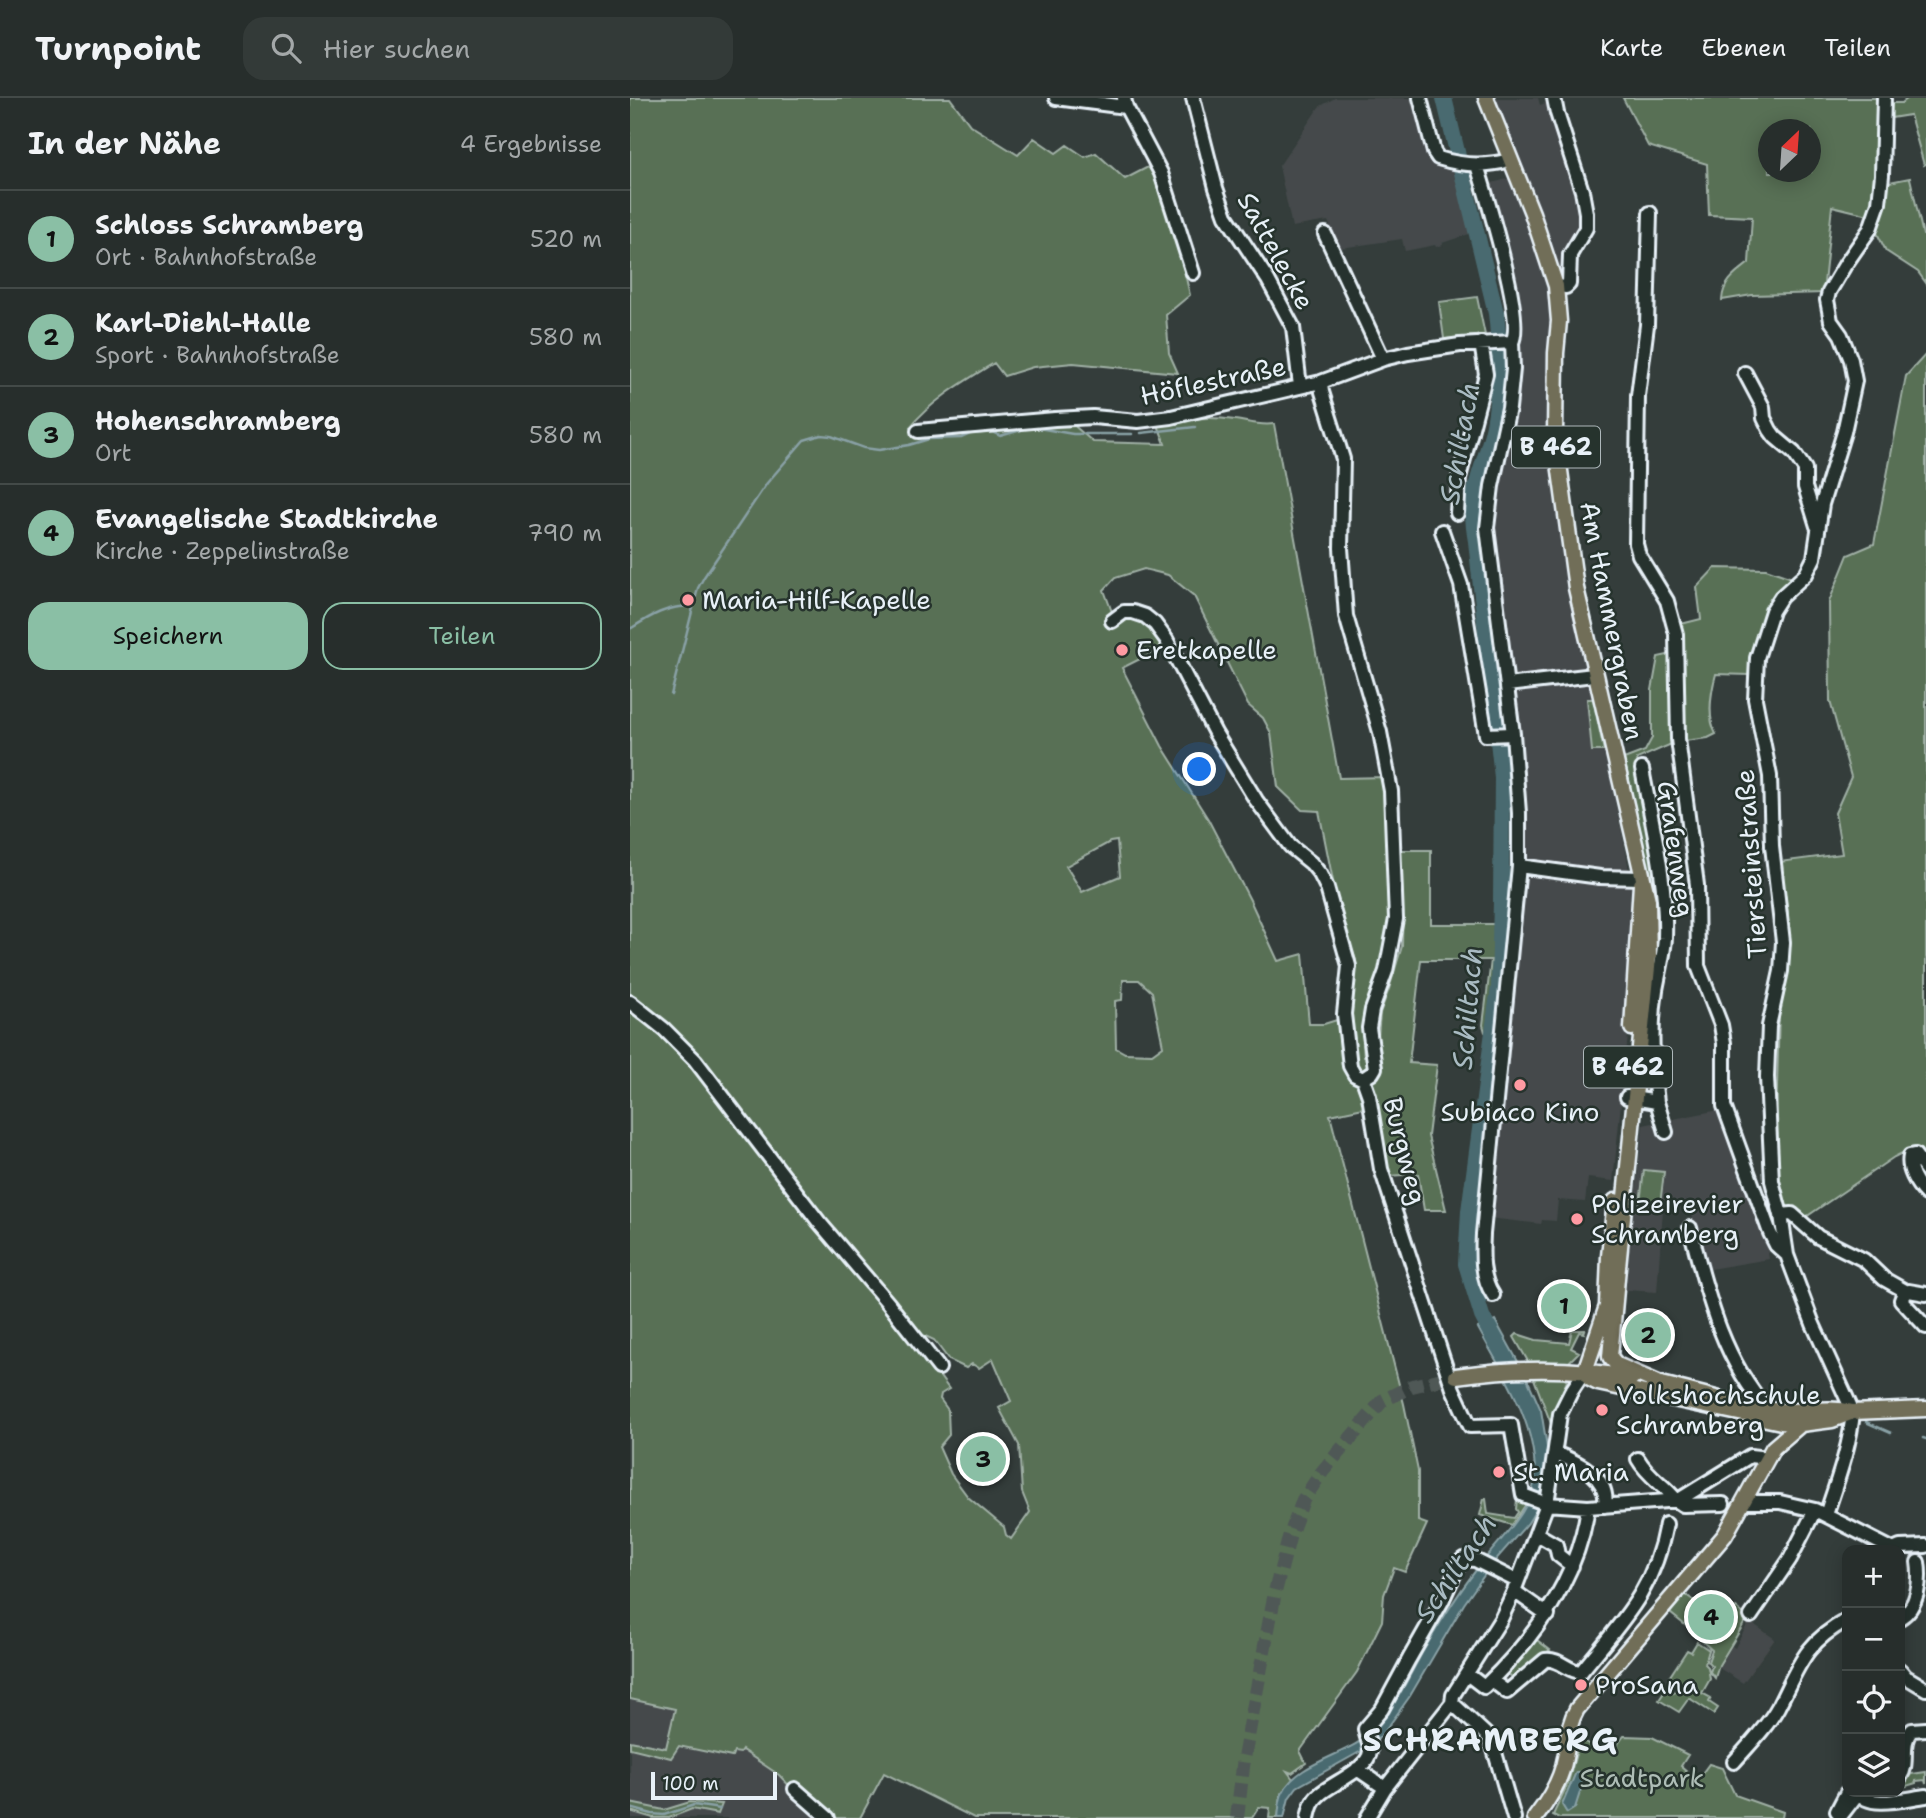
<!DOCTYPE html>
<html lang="de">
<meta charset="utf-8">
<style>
:root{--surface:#272e2c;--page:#333a38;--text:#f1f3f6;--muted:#a4a8a9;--line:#434a48;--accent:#8abfa5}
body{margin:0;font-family:"Shantell Sans",sans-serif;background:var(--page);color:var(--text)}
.controls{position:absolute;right:21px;bottom:21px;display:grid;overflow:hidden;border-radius:14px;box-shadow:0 4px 18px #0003}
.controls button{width:63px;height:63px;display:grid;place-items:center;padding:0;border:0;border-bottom:2px solid var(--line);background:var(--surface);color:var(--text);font:35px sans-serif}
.compass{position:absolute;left:1128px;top:21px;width:63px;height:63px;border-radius:50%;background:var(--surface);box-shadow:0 4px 18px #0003;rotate:25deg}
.scale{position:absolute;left:21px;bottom:18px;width:126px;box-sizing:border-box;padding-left:7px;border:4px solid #e8f1f8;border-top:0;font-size:19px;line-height:24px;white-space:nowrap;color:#e8f1f8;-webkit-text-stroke:5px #26332d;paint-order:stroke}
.you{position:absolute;left:570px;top:672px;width:24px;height:24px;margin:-18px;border:5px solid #fff;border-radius:50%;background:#1a73e8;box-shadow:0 0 0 10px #1a73e833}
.badge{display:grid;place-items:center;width:46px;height:46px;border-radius:50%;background:var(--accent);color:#111;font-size:23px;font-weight:700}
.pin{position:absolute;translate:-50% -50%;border:4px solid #fff;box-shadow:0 2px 7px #0006}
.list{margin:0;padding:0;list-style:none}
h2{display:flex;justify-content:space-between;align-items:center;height:91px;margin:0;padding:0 28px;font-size:30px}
h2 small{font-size:23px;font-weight:400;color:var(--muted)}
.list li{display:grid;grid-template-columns:46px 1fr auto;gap:21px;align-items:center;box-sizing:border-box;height:98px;padding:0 28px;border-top:2px solid var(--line)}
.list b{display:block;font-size:26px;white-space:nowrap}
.list p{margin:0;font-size:23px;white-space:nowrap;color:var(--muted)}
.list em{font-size:23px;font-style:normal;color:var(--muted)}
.actions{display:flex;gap:14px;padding:21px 28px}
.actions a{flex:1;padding:16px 0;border:2px solid var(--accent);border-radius:21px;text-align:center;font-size:24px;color:var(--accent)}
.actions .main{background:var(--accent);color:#111}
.icon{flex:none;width:38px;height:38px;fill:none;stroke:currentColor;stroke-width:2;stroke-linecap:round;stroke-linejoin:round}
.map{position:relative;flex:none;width:1296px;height:1720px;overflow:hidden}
header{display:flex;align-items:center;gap:42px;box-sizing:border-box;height:98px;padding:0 35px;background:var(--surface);border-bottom:2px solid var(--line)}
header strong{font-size:33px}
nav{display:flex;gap:38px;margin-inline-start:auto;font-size:24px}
.search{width:490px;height:63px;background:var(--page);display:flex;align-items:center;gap:18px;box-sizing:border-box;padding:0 24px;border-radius:21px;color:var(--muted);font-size:26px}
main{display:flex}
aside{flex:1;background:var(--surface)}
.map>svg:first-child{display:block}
</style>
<header>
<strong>Turnpoint</strong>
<div class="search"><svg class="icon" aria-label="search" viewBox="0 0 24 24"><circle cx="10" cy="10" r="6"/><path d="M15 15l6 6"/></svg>Hier suchen</div>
<nav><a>Karte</a><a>Ebenen</a><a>Teilen</a></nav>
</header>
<main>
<aside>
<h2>In der Nähe<small>4 Ergebnisse</small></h2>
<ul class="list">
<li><span class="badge">1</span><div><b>Schloss Schramberg</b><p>Ort · Bahnhofstraße</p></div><em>520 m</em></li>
<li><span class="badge">2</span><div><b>Karl-Diehl-Halle</b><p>Sport · Bahnhofstraße</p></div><em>580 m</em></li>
<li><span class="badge">3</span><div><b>Hohenschramberg</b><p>Ort</p></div><em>580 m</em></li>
<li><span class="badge">4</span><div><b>Evangelische Stadtkirche</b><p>Kirche · Zeppelinstraße</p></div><em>790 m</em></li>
</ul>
<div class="actions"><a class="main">Speichern</a><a>Teilen</a></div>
</aside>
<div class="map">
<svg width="1296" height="1720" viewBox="0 0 1296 1720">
<rect width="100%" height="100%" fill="#343d3b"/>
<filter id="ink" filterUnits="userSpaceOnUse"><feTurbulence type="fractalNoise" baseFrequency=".0143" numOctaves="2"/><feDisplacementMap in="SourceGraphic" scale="14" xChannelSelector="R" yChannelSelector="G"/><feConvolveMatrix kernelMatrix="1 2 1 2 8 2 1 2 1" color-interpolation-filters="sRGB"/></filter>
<g filter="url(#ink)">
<path fill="#454a4b" d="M705,0H798L809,47L824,59L839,136L812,145L813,147L806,149L805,147L775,153L772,141L711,150L698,123L662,129L649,68L689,9Z
M863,0H908L910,7L921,3L955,125L934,183Z
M881,80L918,177L924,215L921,357L954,558L996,753L1004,807L998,937L983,1083L958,1080L955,1104L928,1102L926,1123L912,1122L911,1126L859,1120L894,773L862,430L863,399L890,265L888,237L858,86Z
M1089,1012L1110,1063L1135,1137L1139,1161L1074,1172L1059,1102L1035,1110L1004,1108L1013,1027Z
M1002,1109L1033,1111L1027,1194L996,1192Z
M1119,1523L1145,1541L1113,1585L1089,1570L1102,1548L1105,1550Z
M0,1577L149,1677L169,1698L196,1720H0Z"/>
<path fill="#586f54" stroke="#a0b0a6" stroke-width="2" fill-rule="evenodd" d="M0,0H320L340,27L388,57L404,40L426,55L437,47L455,59L466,55L495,81L524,66L543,125L560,197L536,217L539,255L548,275L443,265L403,269L374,278L364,265C335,283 302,302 280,329L286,338L440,324L463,344L535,346L527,324C554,321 579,318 605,322C619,324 629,328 644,326L709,680L757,679L765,799L739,946L733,947L734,959L740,961L737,971L730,972L727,968L718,918L717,892L726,862L711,823L689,713L672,712L648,689L641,635L633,620L618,607L564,498L538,477L514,471L485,480L474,492L486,525L498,520L514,522L536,548L492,570L532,648L578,721L620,802L648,863L673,856L679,926H694L710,921L732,986L738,1009L700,1017L774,1306L788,1373V1423L797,1426L775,1474L764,1470L754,1497L752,1523L727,1574L670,1653L676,1665L662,1675L657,1673L663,1681L651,1697L648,1720H639L640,1710L629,1709L622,1720H344L254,1675L230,1720H196L169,1698L149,1677L112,1652L110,1655L104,1654L102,1659L49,1648L41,1660L0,1650V1643L36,1650L45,1611L0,1601ZM487,743L490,778L452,794L436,768L480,744ZM493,882H509L522,894L533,948L522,956L495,955L486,950L485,903L492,902ZM293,1237L304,1242L319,1262L336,1270L342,1266L349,1270L363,1261L381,1303L369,1310L389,1347L392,1394L400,1414L381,1441L376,1437L374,1429L338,1399L321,1376L309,1349L319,1337L318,1312L310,1301L311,1296L319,1291L283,1242Z
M993,0H1251L1243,118L1202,108L1193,195L1122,197L1092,202C1093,184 1105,176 1119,165L1122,119L1079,117L1077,66L1018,48ZM1139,32H1181V74H1139Z
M1278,0H1296V66L1294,67L1280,17L1255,21L1258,5H1272Z
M1280,80L1293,137H1296V185L1288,174L1256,153L1244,129L1254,85Z
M847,199L855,237L814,241L809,204Z
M1296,256V1067L1286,1051H1280L1264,1059L1173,1121L1156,1107L1149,1092L1146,1029L1149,910L1156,874L1158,814L1149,764L1212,756L1205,715L1221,679L1200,603L1199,504L1218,457L1244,446L1276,278Z
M1085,470L1136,471L1162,480L1137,517L1120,577L1086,576C1081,594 1077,620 1086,636L1078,640L1046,644L1007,661L1029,783L1022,785L994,661L1015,653L1022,640V592L1028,559L1047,555V527L1071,521L1067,489Z
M957,601H963L974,653H962Z
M769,752H801V826H868L865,890L859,935L855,934L853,927L861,862H791L779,965L807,967L798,1038L816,1112H794L788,1076L758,1078L742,983L751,965L748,939L750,915L759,891L772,848L773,798Z
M1014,1072L1034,1074L1030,1107L1010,1105Z
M942,1232H955L954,1235L949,1234L941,1250L949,1254L936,1267L899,1265L884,1239L887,1236L906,1242L939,1245Z
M903,1278H931L937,1283L929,1302L923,1331Z
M854,1401H856L858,1416L884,1420L888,1414L886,1411L887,1401L898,1403L882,1427L850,1417Z
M1055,1496L1067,1505L1055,1527L1040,1515Z
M1106,1510L1118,1519L1089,1567L1085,1580L1080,1574L1082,1568L1078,1564L1082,1552L1071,1542L1091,1541C1103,1530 1097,1522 1106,1510Z
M903,1539L920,1552L883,1580L875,1573Z
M1067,1544L1079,1552L1075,1566L1078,1569L1080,1581L1072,1595L1081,1600L1079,1604L1088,1610L1084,1616L1059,1600L1049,1614L1029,1602L1035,1593L1044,1595L1049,1589L1038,1581L1057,1552L1061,1554Z
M994,1638L1022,1639L1058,1657L1051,1668L1064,1679L1070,1678L1079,1666L1092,1670L1105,1697L1153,1714L1152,1720H929L923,1717L938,1685L950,1641L971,1654L986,1648Z
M1296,1674V1686L1295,1682L1286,1683V1685L1270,1690V1683L1282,1676Z
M60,1704L92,1706L88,1716L62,1711L39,1720H23L0,1713V1705L34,1712Z"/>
<path fill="#4a6b70" stroke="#89a1a6" stroke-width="2" d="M865,1222L896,1278L911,1312L919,1361L913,1400L898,1425L862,1466L834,1506L780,1598L753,1636L742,1647L667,1689L659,1700L654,1720H648C649,1712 649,1701 653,1694C668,1663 721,1657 744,1632C764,1610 778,1581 792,1555C810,1524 831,1490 854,1462C873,1438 904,1410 905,1377C905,1322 873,1276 848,1230Z
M946,1674H951L953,1685L945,1710L937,1715L932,1707Z"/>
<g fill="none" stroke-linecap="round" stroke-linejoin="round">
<path stroke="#89a1a6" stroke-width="2.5" d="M511,335L565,329
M0,531C22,517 37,508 63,508
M41,597L68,490L74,479L137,385L174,342L191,337L201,338L234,350L249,352L279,347L299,341L331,340L340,336L362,334L370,338L402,329L443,336H502
M1236,1324L1261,1335
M1293,1340L1296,1341
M0,1710L22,1716L34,1717L64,1707L90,1711"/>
<path stroke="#4a6b70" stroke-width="16" d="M814,0L866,215C870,247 870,296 864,327C854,375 836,390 846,443L872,679L871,803L869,889L839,1113L836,1166L852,1218L866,1245"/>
<path stroke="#4f5857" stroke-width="14" stroke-dasharray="14 7" stroke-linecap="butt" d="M607,1720L614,1660L645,1494L659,1440L673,1402L692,1374L752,1303L782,1288L826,1278"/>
<g stroke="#e8f1f8" stroke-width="18">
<path id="minor" d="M426,0L496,9
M494,0L496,9L531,75L563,175
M563,0L586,90L596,118L638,182L663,229L670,288
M790,0L804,54L808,60C833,68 855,69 880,62
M924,0L927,15L952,93L956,115V130L940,157L939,186L936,189L926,188
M847,67C856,97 895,222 882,244L883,271L879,310L862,388L857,430L883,636L889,715V768L853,1136C852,1157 851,1179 863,1197
M1020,115L1017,227L1008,298L1006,446L1009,457L1037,503L1046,536L1048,641L1067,787L1068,868L1091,927L1094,945V1008L1140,1135L1146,1147L1157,1157
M695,136L753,261
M1115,275L1133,309L1134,320L1140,332L1145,339L1164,355L1175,371V389L1187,428
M691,284L692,294L713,361L711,450L716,518L750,634L761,693L766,821L756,873L742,912L739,930L745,970L742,975L733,981
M288,333L425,321L463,319L508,323L541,319L691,284L753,261L778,255L830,247L882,244
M827,415L829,380L856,276L851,245
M812,433L831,487L856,637L883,636
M482,523L494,514H503L515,518L525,526L536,541L585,635L626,702L660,748L681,765L690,776L697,790L719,868L714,916L720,968L725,977L733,981L739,998L751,1071L823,1291L840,1328L881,1327L893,1397L917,1406L958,1409L1037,1403H1047L1053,1407L1093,1406
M877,587L964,577
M1012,671C1022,726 1037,783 1035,840C1034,857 1029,875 1026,892C1020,930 1022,966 1027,1004
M889,768L970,779L1012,780
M0,904L34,931L65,962L189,1124L258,1205L309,1270
M997,999L1027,1004L1036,1034
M1296,1072L1285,1057L1280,1058C1277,1071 1286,1086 1296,1096
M1151,1117L1162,1116L1188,1139L1234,1162L1254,1181L1277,1194
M1060,1130C1077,1195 1092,1261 1138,1312
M1296,1196L1279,1193L1273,1197L1271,1202L1296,1229
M925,1355C948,1364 980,1379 975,1408
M1008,1361C1018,1379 1035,1387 1047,1403
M1047,1403L1120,1358L1138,1360
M1115,1404H1150L1185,1412L1264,1452
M1196,1417C1207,1383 1220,1349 1223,1314L1183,1226L1157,1157L1151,1117L1142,1083L1137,979L1139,928L1151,873L1153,844L1142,748L1140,678L1125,601L1127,560L1142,513L1151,499L1176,476L1184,460L1192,406L1214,334L1225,283L1221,262L1211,237L1201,223L1197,202L1199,194L1215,167L1240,131L1249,105L1252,77L1254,0
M907,1436L926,1447L928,1457L942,1468
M1263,1452L1270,1449L1296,1448
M884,1493L918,1517
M1121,1518L1160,1461L1185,1412
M1270,1520C1288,1509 1291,1484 1288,1464
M1270,1572L1276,1579L1296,1591
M837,1576L854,1589C905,1540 948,1481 958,1409
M861,1582L877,1594L915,1562C930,1560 938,1574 951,1574C992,1523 1024,1493 1036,1426
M822,1605L861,1641L884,1720
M1104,1664C1119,1647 1137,1629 1148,1609C1169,1568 1174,1545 1217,1522
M727,1671L755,1690
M1270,1679C1280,1665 1269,1646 1282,1632L1296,1631
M165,1691L198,1720
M1229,1694C1238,1712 1278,1700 1296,1698
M1207,1713L1217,1694
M678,1720C680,1711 682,1702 690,1696C702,1685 739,1671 740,1653C740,1646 736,1638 735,1631L752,1611L779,1561L812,1503L830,1464L833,1461L845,1462L887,1483
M737,1720L755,1690L822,1605L823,1597L871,1521L884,1493L917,1406L930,1316L941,1294L955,1273
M1209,1720L1229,1694"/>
</g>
<g stroke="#e8f1f8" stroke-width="19">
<path id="major" d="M856,0L902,115L926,188L929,223L926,255L925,336L946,490L1018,802L1019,859L988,1169L980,1259L987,1267L1028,1285
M1002,930L1011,786
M955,1273L977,1208L979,1158L985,1103
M955,1273L960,1281L968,1285L1151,1324L1171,1326L1202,1322L1223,1314L1296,1311
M826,1278C883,1270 945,1269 1002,1280
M1022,1284C1062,1292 1102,1307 1142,1312C1170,1315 1196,1308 1223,1314
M905,1720C919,1702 931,1683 935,1660C939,1642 937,1628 947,1611L1095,1437L1143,1350L1171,1326"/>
</g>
<use href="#minor" stroke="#26332d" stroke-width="12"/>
<use href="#major" stroke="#716e59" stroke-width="14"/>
</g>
</g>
<g fill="#ff9aa2" stroke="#26332d" stroke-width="2.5">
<circle cx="58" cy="502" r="7"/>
<circle cx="492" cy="552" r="7"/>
<circle cx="890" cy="987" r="7"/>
<circle cx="947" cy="1121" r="7"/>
<circle cx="972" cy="1312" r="7"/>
<circle cx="869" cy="1374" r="7"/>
<circle cx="951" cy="1587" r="7"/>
</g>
<g text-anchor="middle" stroke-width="5" stroke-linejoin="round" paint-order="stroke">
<g fill="#26332d" stroke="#aeb8bb" stroke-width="2">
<rect x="882" y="328.5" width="88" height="41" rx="5"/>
<rect x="954" y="948.5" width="88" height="41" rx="5"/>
</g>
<g font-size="24" font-weight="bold" fill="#e8f1f8">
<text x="926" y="357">B 462</text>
<text x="998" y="977">B 462</text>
</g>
<g font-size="26" fill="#e8f1f8" stroke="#26332d">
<text transform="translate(646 153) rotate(61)" y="9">Sattelecke</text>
<text transform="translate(583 283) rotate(-12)" y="9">Höflestraße</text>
<text transform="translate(982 523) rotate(79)" y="9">Am Hammergraben</text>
<text transform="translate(1046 751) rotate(82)" y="9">Grafenweg</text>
<text transform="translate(1121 766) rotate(-94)" y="9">Tiersteinstraße</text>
<text transform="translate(775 1053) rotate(76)" y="9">Burgweg</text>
</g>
<g font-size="26" fill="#e8f1f8" stroke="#26332d" text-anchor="start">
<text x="72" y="511">Maria-Hilf-Kapelle</text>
<text x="506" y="561">Eretkapelle</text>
<text x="890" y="1023" text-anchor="middle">Subiaco Kino</text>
<text x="961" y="1115">Polizeirevier<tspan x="961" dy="30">Schramberg</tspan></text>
<text x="986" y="1306">Volkshochschule<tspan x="986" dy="30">Schramberg</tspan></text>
<text x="883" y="1383">St. Maria</text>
<text x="965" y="1596">ProSana</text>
</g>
<g font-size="26" fill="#aebdb6" stroke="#26332d">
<text x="1012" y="1689">Stadtpark</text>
</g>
<g font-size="28" font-style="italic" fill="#a9bbc2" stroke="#26332d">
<text transform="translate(829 345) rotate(-80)" y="10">Schiltach</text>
<text transform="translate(837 910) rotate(-85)" y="10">Schiltach</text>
<text transform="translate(825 1470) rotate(-56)" y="10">Schiltach</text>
</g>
<g font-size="33" font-weight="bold" letter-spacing="2" fill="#e8f1f8" stroke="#26332d">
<text x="861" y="1653">SCHRAMBERG</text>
</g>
</g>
</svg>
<div class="controls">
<button>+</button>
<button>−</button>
<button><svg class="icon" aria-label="locate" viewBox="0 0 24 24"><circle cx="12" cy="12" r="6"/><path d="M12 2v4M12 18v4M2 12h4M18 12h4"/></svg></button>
<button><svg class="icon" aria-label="layers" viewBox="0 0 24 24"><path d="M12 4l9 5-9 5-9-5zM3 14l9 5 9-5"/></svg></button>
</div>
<svg class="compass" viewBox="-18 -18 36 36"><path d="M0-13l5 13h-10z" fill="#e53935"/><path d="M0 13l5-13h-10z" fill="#a4a8a9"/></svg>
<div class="scale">100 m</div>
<div class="you"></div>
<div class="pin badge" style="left:934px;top:1208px">1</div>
<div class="pin badge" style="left:1018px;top:1237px">2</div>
<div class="pin badge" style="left:353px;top:1361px">3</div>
<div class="pin badge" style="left:1081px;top:1519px">4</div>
</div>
</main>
